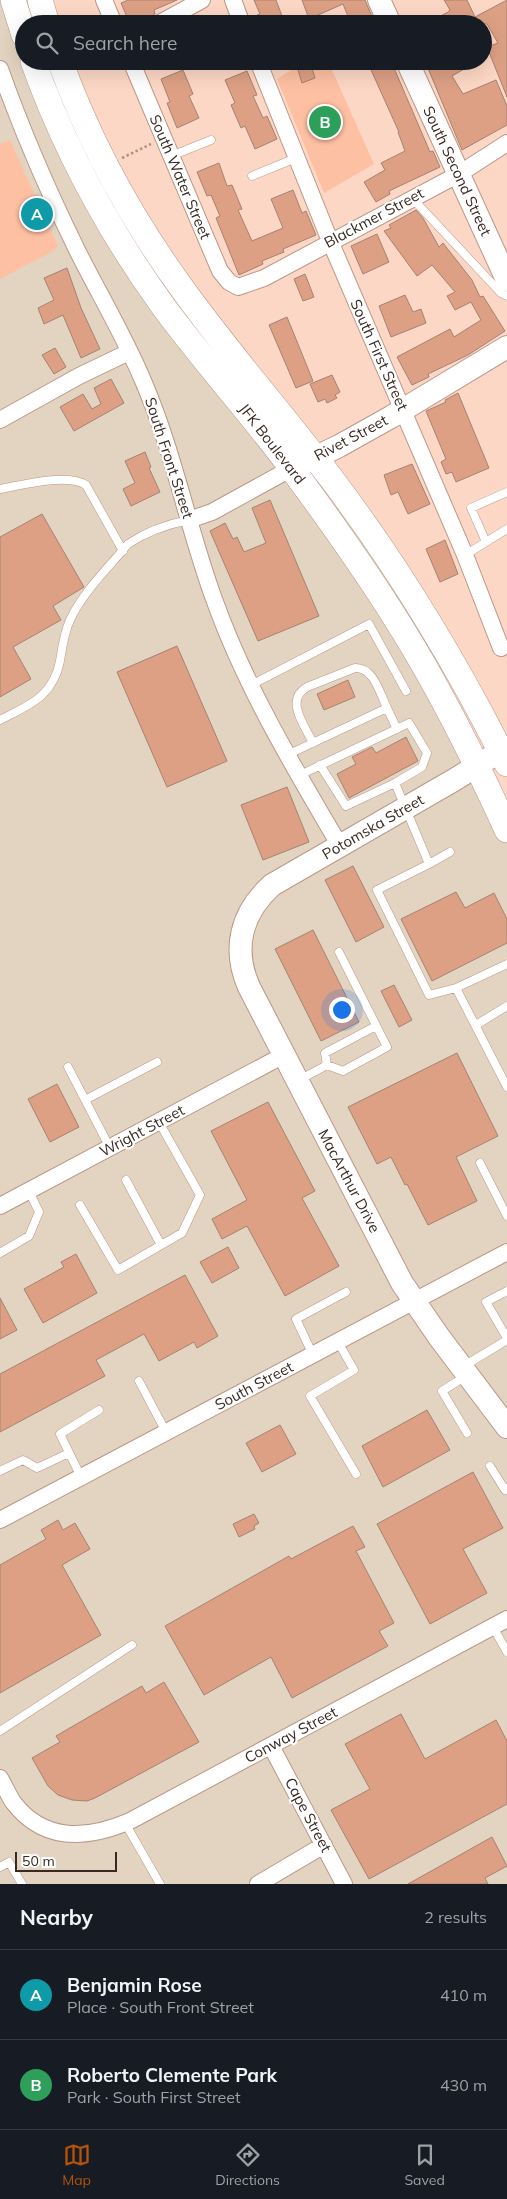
<!DOCTYPE html>
<meta charset="utf-8">
<style>
:root{--surface:#171b24;--page:#242831;--text:#f1f3f6;--muted:#9ea1a6;--line:#363941;--accent:#b45309}
body{margin:0;font-family:Mulish,sans-serif;background:var(--page);color:var(--text)}
.scale{position:absolute;left:15px;bottom:12px;width:102px;box-sizing:border-box;padding-left:5px;border:2px solid #382922;border-top:0;font-size:14px;line-height:18px;white-space:nowrap;color:#382922;-webkit-text-stroke:4px #fff;paint-order:stroke}
.you{position:absolute;left:341px;top:1009px;width:18px;height:18px;margin:-12px;border:4px solid #fff;border-radius:50%;background:#1a73e8;box-shadow:0 0 0 8px #1a73e833}
.badge{display:grid;place-items:center;width:32px;height:32px;border-radius:50%;background:var(--accent);color:#fff;font-size:16px;font-weight:700}
.pin{position:absolute;translate:-50% -50%;border:2px solid #fff;box-shadow:0 1px 5px #0006}
.list{margin:0;padding:0;list-style:none}
h2{display:flex;justify-content:space-between;align-items:center;height:65px;margin:0;padding:0 20px;font-size:21px}
h2 small{font-size:16px;font-weight:400;color:var(--muted)}
.list li{display:grid;grid-template-columns:32px 1fr auto;gap:15px;align-items:center;box-sizing:border-box;height:90px;padding:0 20px;border-top:1px solid var(--line)}
.list b{display:block;font-size:19px;white-space:nowrap}
.list p{margin:0;font-size:16px;white-space:nowrap;color:var(--muted)}
.list em{font-size:16px;font-style:normal;color:var(--muted)}
.icon{flex:none;width:28px;height:28px;fill:none;stroke:currentColor;stroke-width:2;stroke-linecap:round;stroke-linejoin:round}
.map{position:relative;flex:none;width:507px;height:1884px;overflow:hidden}
.search{position:absolute;background:var(--surface);box-shadow:0 5px 20px #0002;left:15px;right:15px;top:15px;height:55px;display:flex;align-items:center;gap:12px;box-sizing:border-box;padding:0 18px;border-radius:28px;color:var(--muted);font-size:19px}
.sheet{height:245px;background:var(--surface)}
nav{display:flex;justify-content:space-around;align-items:center;box-sizing:border-box;height:70px;border-top:1px solid var(--line);background:var(--surface);font-size:14px;color:var(--muted)}
nav a{display:grid;justify-items:center;gap:2px}
nav .on{color:var(--accent)}
.map>svg:first-child{display:block}
</style>
<div class="map">
<svg width="507" height="1884" viewBox="0 0 507 1884">
<rect width="100%" height="100%" fill="#fdd7c5"/>
<path fill="#e3d4c1" d="M0,0H13L24,35V61L83,177L348,546L507,830V1884H0Z"/>
<path fill="#fec0a3" d="M305,61H328L374,164L324,193L277,79Z
M10,140L58,246L55,250L0,279V144Z"/>
<path fill="#dda085" stroke="#a58272" d="M128,0H177L154,10L155,14L152,16L130,24L121,3Z
M254,0H276L285,24H260L257,15L260,14Z
M302,0H365L375,24H351L343,4L309,19Z
M444,0H467L475,17L507,0V97L487,47L498,43L487,24H426L448,12L450,10Z
M367,61H391L430,152L433,151L440,167L389,191L390,194L376,202L364,182L385,170L381,163L405,151L398,132H399Z
M425,61H478L452,76L463,94L496,80L507,106V125L462,150Z
M311,65L315,78L302,83L298,70Z
M183,70L193,94L189,96L199,118L177,128L167,103L170,102L161,79Z
M247,71L257,95L253,96L263,118L267,116L277,139L255,149L245,126L241,128L231,105L235,103L225,80Z
M219,163L227,186L232,185L242,209L238,210L252,241L283,228L271,199L293,190L302,213L306,211L316,235L283,249L284,252L262,261L263,264L239,275L216,218L220,216L211,195L207,196L197,172Z
M416,210L423,218L439,247L443,243L472,280L480,297L483,296L505,331L468,355L428,374L429,377L412,385L397,357L450,329L454,337L481,320L471,302L455,310L447,296L455,292L432,265L417,276L384,231L391,228L389,225Z
M377,234L389,262L363,274L351,246Z
M67,268L81,308L100,349L81,358L63,315L44,324L38,308L54,300L44,278Z
M305,274L314,297L303,301L294,279Z
M405,295L413,312L421,309L426,323L391,337L379,306Z
M287,317L313,381L296,388L269,325Z
M55,348L66,367L54,374L42,355Z
M332,375L340,392L335,395L337,398L327,403L325,399L318,402L310,384Z
M111,379L124,403L74,431L60,407L83,394L92,409L101,404L94,388Z
M458,393L489,468L456,482L452,472L446,474L441,462L446,459L426,411L446,402L445,400Z
M145,452L151,467L149,468L160,492L131,506L123,489L135,483L125,461Z
M412,464L430,504L408,514L398,492L391,495L384,475Z
M270,500L319,616L258,641L210,531L225,523L233,539L237,537L244,552L266,543L252,508Z
M42,514L84,587L53,606L61,620L13,647L31,679L0,697V537Z
M445,540L458,574L440,582L426,549Z
M177,646L227,761L167,787L117,672Z
M348,680L355,697L324,710L317,694Z
M406,737L418,761L349,798L337,774L356,764L352,757L372,747L376,753Z
M287,787L309,842L263,860L241,805Z
M353,866L384,927L356,942L325,880Z
M456,892L465,908L494,893L507,919V943L432,981L401,919Z
M313,930L359,1022L321,1041L275,949Z
M394,985L412,1020L399,1027L381,991Z
M457,1053L498,1136L456,1157L477,1201L428,1225L407,1184L405,1185L391,1157L377,1164L348,1107Z
M57,1084L79,1127L50,1142L28,1099Z
M268,1102L315,1191L302,1198L339,1266L285,1296L247,1226L222,1239L212,1219L247,1200L211,1131Z
M228,1247L239,1268L212,1283L200,1262Z
M76,1254L97,1293L43,1323L24,1289L64,1267L61,1262Z
M185,1275L218,1336L197,1348L194,1342L159,1361L144,1334L96,1360L105,1376L0,1432V1374Z
M0,1298L17,1330L0,1339Z
M427,1410L450,1450L383,1487L362,1446Z
M280,1425L296,1454L262,1472L246,1443Z
M473,1472L503,1528L463,1549L487,1593L430,1624L377,1524Z
M254,1514L259,1523L254,1526L255,1529L239,1537L233,1524Z
M58,1520L63,1530L75,1523L90,1549L62,1565L101,1635L0,1693V1565L46,1539L41,1530Z
M353,1526L365,1547L356,1551L394,1623L379,1631L388,1646L292,1698L271,1657L204,1695L165,1626L289,1556L291,1559Z
M164,1682L199,1742L95,1798L87,1801L72,1800L58,1795L48,1786L32,1758L60,1742L56,1736L142,1686L146,1693Z
M401,1714L425,1759L496,1720L507,1741V1804L369,1879L331,1810L370,1789L345,1744Z
M492,1837L507,1866L485,1878L488,1884H408Z"/>
<g fill="none" stroke-linecap="round" stroke-linejoin="round">
<g stroke="#bc9787" stroke-width="9">
<path id="lane" d="M171,156L211,140
M252,176L296,158
M412,198L501,293L507,296
M0,489C22,485 67,473 86,485L123,551
M486,542L471,508L507,492
M465,555L507,529
M251,685L369,624L406,691
M0,720C29,705 53,697 60,661C62,648 64,633 70,620C83,592 108,568 128,544C146,532 168,524 189,520
M313,743C305,726 284,700 307,687L355,668C374,667 380,694 387,708
M287,755L387,708L397,729
M320,765L346,806L395,783
M298,776L409,723L427,753L422,767L395,783L429,864L450,852
M429,864L377,890L429,995L456,988
M507,964L456,988L507,1087
M476,1025L507,1006
M327,1065L325,1053L376,1026
M68,1067L110,1148
M299,1080L327,1065L343,1071L387,1047L339,952
M85,1100L157,1062
M480,1163L507,1216
M126,1180L161,1245
M80,1205L118,1270L182,1233L200,1195L159,1122
M0,1253L29,1236L39,1212L29,1191
M507,1291L486,1302L507,1338
M338,1342L354,1370L310,1396L356,1474
M313,1355L296,1319L346,1292
M464,1366L507,1340
M466,1376L442,1391L467,1433
M139,1381L166,1432
M490,1466L505,1490L507,1488
M0,1471L23,1460L37,1468L69,1453
M81,1477L60,1434L99,1410
M493,1627L507,1652
M0,1731L132,1645
M125,1823L160,1884
M0,1867L9,1862L22,1884"/>
</g>
<g stroke="#bc9787" stroke-width="18">
<path id="street" d="M104,0L114,24
M233,0L242,24
M158,24L202,0
M131,61L220,271L229,282L238,287L264,278L459,174L507,143
M258,61L330,241L465,555L501,648
M0,69C22,131 48,191 77,250C99,294 125,337 144,383C174,453 188,528 214,599C245,686 293,766 340,846
M0,420L79,376L129,352
M189,520L212,512L292,468
M0,1206L284,1055
M0,1520L507,1252
M271,1746L344,1884
M0,1778C4,1785 8,1794 13,1802C44,1843 88,1839 130,1821L507,1619
M258,1884L324,1845"/>
</g>
<g stroke="#bc9787" stroke-width="24">
<path id="secondary" d="M379,0L390,24
M407,61L507,280
M300,465L339,446L391,417L507,347
M507,747L454,780L272,885C241,913 232,949 249,987L402,1283L439,1337L507,1427"/>
</g>
<g stroke="#bc9787" stroke-width="26">
<path id="primary" d="M13,0L24,35
M40,0L47,24
M33,61C64,148 109,231 163,306C204,362 252,414 293,470C332,523 370,576 404,632C443,695 476,762 507,830
M60,61C89,141 131,218 181,287C229,354 284,416 334,482C400,570 458,666 507,764"/>
</g>
<path stroke="#ae9184" stroke-width="2.5" stroke-dasharray="2.5 2.5" stroke-linecap="butt" d="M122,158L151,144"/>
<use href="#lane" stroke="#fff" stroke-width="8"/>
<use href="#street" stroke="#fff" stroke-width="16"/>
<use href="#secondary" stroke="#fff" stroke-width="22"/>
<use href="#primary" stroke="#fff" stroke-width="25"/>
</g>
<g text-anchor="middle" stroke-width="4.5" stroke-linejoin="round" paint-order="stroke">
<g font-size="15" fill="#382922" stroke="#fff">
<text transform="translate(457 171) rotate(65)" y="5">South Second Street</text>
<text transform="translate(180 177) rotate(67)" y="5">South Water Street</text>
<text transform="translate(374 218) rotate(-28)" y="5">Blackmer Street</text>
<text transform="translate(379 355) rotate(66)" y="5">South First Street</text>
<text transform="translate(351 438) rotate(-28)" y="5">Rivet Street</text>
<text transform="translate(272 444) rotate(52)" y="5">JFK Boulevard</text>
<text transform="translate(169 458) rotate(72)" y="5">South Front Street</text>
<text transform="translate(373 827) rotate(-30)" y="5">Potomska Street</text>
<text transform="translate(142 1131) rotate(-28)" y="5">Wright Street</text>
<text transform="translate(349 1181) rotate(62)" y="5">MacArthur Drive</text>
<text transform="translate(254 1386) rotate(-28)" y="5">South Street</text>
<text transform="translate(291 1735) rotate(-28)" y="5">Conway Street</text>
<text transform="translate(308 1815) rotate(62)" y="5">Cape Street</text>
</g>
</g>
</svg>
<div class="scale">50 m</div>
<div class="you"></div>
<div class="pin badge" style="left:37px;top:214px;background:#0f9aa8">A</div>
<div class="pin badge" style="left:325px;top:122px;background:#2e9e5b">B</div>
<div class="search"><svg class="icon" aria-label="search" viewBox="0 0 24 24"><circle cx="10" cy="10" r="6"/><path d="M15 15l6 6"/></svg>Search here</div>
</div>
<section class="sheet">
<h2>Nearby<small>2 results</small></h2>
<ul class="list">
<li><span class="badge" style="background:#0f9aa8">A</span><div><b>Benjamin Rose</b><p>Place · South Front Street</p></div><em>410 m</em></li>
<li><span class="badge" style="background:#2e9e5b">B</span><div><b>Roberto Clemente Park</b><p>Park · South First Street</p></div><em>430 m</em></li>
</ul>
</section>
<nav>
<a class="on"><svg class="icon" aria-label="map" viewBox="0 0 24 24"><path d="M3 6l6-2 6 2 6-2v14l-6 2-6-2-6 2zM9 4v14M15 6v14"/></svg>Map</a>
<a><svg class="icon" aria-label="directions" viewBox="0 0 24 24"><path d="M12 3l9 9-9 9-9-9zM9 14v-3h6M13 9l2 2-2 2"/></svg>Directions</a>
<a><svg class="icon" aria-label="saved" viewBox="0 0 24 24"><path d="M7 4h10v16l-5-4-5 4z"/></svg>Saved</a>
</nav>
